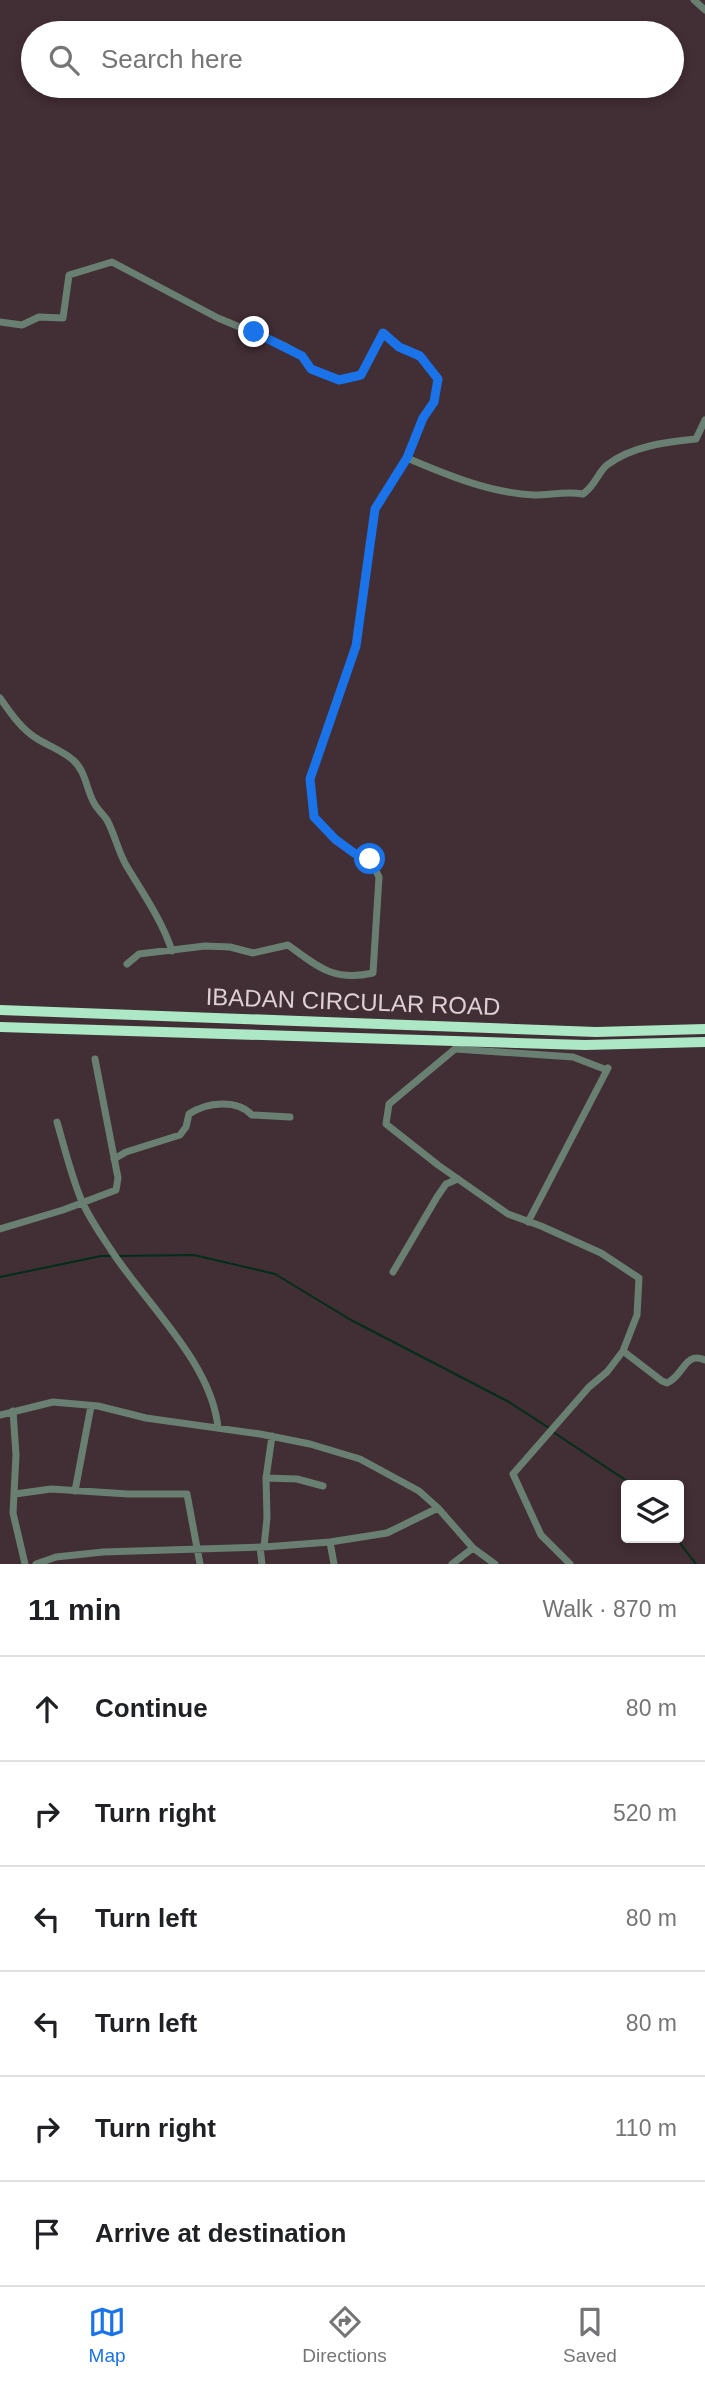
<!DOCTYPE html>
<meta charset="utf-8">
<style>
:root{--surface:#fff;--page:#f6f6f6;--text:#202124;--muted:#757577;--line:#e0e0e0;--accent:#1a73e8}
body{margin:0;font-family:Helvetica,sans-serif;background:var(--page);color:var(--text)}
.controls{position:absolute;right:21px;bottom:21px;display:grid;overflow:hidden;border-radius:7px;box-shadow:0 4px 10px #0003}
.controls button{width:63px;height:63px;display:grid;place-items:center;padding:0;border:0;border-bottom:2px solid var(--line);background:var(--surface);color:var(--text);font:35px sans-serif}
.stop{position:absolute;width:21px;height:21px;margin:-16px;border:5px solid #1a73e8;border-radius:50%;background:#fff}
.stop.end{background:#1a73e8;border-color:#fff;box-shadow:0 2px 7px #0008}
.list{margin:0;padding:0;list-style:none}
h2{display:flex;justify-content:space-between;align-items:center;height:91px;margin:0;padding:0 28px;font-size:30px}
h2 small{font-size:23px;font-weight:400;color:var(--muted)}
.list li{display:grid;grid-template-columns:46px 1fr auto;gap:21px;align-items:center;box-sizing:border-box;height:105px;padding:0 28px;border-top:2px solid var(--line)}
.list b{display:block;font-size:26px;white-space:nowrap}
.list em{font-size:23px;font-style:normal;color:var(--muted)}
.icon{flex:none;width:38px;height:38px;fill:none;stroke:currentColor;stroke-width:2;stroke-linecap:round;stroke-linejoin:round}
.map{position:relative;flex:none;width:705px;height:1564px;overflow:hidden}
.search{position:absolute;background:var(--surface);box-shadow:0 4px 10px #0003;left:21px;right:21px;top:21px;height:77px;display:flex;align-items:center;gap:18px;box-sizing:border-box;padding:0 24px;border-radius:38px;color:var(--muted);font-size:26px}
.sheet{height:721px;background:var(--surface)}
nav{display:flex;justify-content:space-around;align-items:center;box-sizing:border-box;height:98px;border-top:2px solid var(--line);background:var(--surface);font-size:19px;color:var(--muted)}
nav a{display:grid;justify-items:center;gap:4px}
nav .on{color:var(--accent)}
.map>svg:first-child{display:block}
</style>
<div class="map">
<svg width="705" height="1564" viewBox="0 0 705 1564">
<rect width="100%" height="100%" fill="#422e35"/>
<g fill="none" stroke-linecap="round" stroke-linejoin="round">
<path stroke="#002e1a" stroke-width="2" d="M118,1256L194,1255L275,1274L351,1320L509,1402L549,1428
M0,1277L101,1256H112
M553,1432L633,1485
M676,1538L696,1564"/>
<path stroke="#687f72" stroke-width="7" d="M694,0L705,10
M0,322L22,325L39,317L63,318L69,275L112,262L218,318L285,346L302,356L311,369L339,380L361,375L383,333L399,347L420,357L438,378L434,402L423,418L407,458L375,509L356,646L310,779L314,817L335,840L354,853L370,859L379,877L373,973C334,982 318,967 288,945L253,953L230,947L205,946L139,954L127,964
M407,458C447,475 490,493 534,495C551,495 566,491 583,494C596,485 598,472 607,465C632,446 666,442 696,439L705,420
M0,698C10,712 21,729 36,738C48,746 62,750 73,760C86,771 86,789 94,803C97,809 103,814 107,820C115,835 118,851 126,865C142,892 162,920 172,951
M607,1070L573,1057L455,1049L389,1104L386,1124L438,1165L508,1214L541,1226L601,1253L639,1278L637,1315L623,1351L662,1381L667,1383C684,1376 684,1351 705,1360
M57,1122C64,1146 70,1171 79,1194C86,1214 100,1233 111,1250C146,1304 212,1363 218,1428
M114,1159L126,1152L180,1135L186,1127L189,1114C207,1102 237,1099 252,1115L290,1117
M528,1222L608,1068
M0,1229L63,1210L116,1190L118,1178L95,1059
M393,1272L437,1197L446,1184L458,1179
M13,1411L16,1455L13,1513L25,1564
M0,1415L53,1402L98,1406L146,1418L260,1434L310,1444L360,1459L419,1491L438,1508L473,1548L495,1564
M266,1478L297,1479L323,1486
M75,1491L91,1406
M15,1494L51,1489L128,1494H187L200,1564
M330,1542L334,1564
M260,1547L262,1564
M264,1547L267,1518L266,1478L272,1436
M36,1564L56,1557L103,1552L264,1547L330,1542L387,1533L438,1508
M452,1564L473,1548
M570,1564L541,1535L513,1474L589,1387L607,1372L623,1351"/>
<path stroke="#ace7c6" stroke-width="10" d="M0,1010L596,1032L705,1029
M0,1027L585,1045L705,1042"/>
</g>
<g fill="none" stroke-linecap="round" stroke-linejoin="round">
<path stroke="#1a73e8" stroke-width="9" d="M254,332L302,356L311,369L339,380L361,375L383,333L399,347L420,356L438,379L434,402L423,418L407,458L375,509L356,646L310,779L314,817L335,839L354,853L370,859"/>
</g>
<g text-anchor="middle" stroke-width="7" stroke-linejoin="round" paint-order="stroke">
<g font-size="24" fill="#ddd0d4" stroke="#422e35">
<text transform="translate(353 1002) rotate(2)" y="8">IBADAN CIRCULAR ROAD</text>
</g>
</g>
</svg>
<div class="controls">
<button><svg class="icon" aria-label="layers" viewBox="0 0 24 24"><path d="M12 4l9 5-9 5-9-5zM3 14l9 5 9-5"/></svg></button>
</div>
<div class="stop" style="left:370px;top:859px"></div>
<div class="stop end" style="left:254px;top:332px"></div>
<div class="search"><svg class="icon" aria-label="search" viewBox="0 0 24 24"><circle cx="10" cy="10" r="6"/><path d="M15 15l6 6"/></svg>Search here</div>
</div>
<section class="sheet">
<h2>11 min<small>Walk · 870 m</small></h2>
<ul class="list">
<li><svg class="icon" aria-label="ahead" viewBox="0 0 24 24"><path d="M12 20V5M6 11l6-6 6 6"/></svg><div><b>Continue</b></div><em>80 m</em></li>
<li><svg class="icon" aria-label="right" viewBox="0 0 24 24"><path d="M7 20v-9h11M14 6l5 5-5 5"/></svg><div><b>Turn right</b></div><em>520 m</em></li>
<li><svg class="icon" aria-label="left" viewBox="0 0 24 24"><path d="M17 20v-9H6M10 6l-5 5 5 5"/></svg><div><b>Turn left</b></div><em>80 m</em></li>
<li><svg class="icon" aria-label="left" viewBox="0 0 24 24"><path d="M17 20v-9H6M10 6l-5 5 5 5"/></svg><div><b>Turn left</b></div><em>80 m</em></li>
<li><svg class="icon" aria-label="right" viewBox="0 0 24 24"><path d="M7 20v-9h11M14 6l5 5-5 5"/></svg><div><b>Turn right</b></div><em>110 m</em></li>
<li><svg class="icon" aria-label="arrive" viewBox="0 0 24 24"><path d="M6 21V4h12l-3 4 3 4H6"/></svg><div><b>Arrive at destination</b></div></li>
</ul>
</section>
<nav>
<a class="on"><svg class="icon" aria-label="map" viewBox="0 0 24 24"><path d="M3 6l6-2 6 2 6-2v14l-6 2-6-2-6 2zM9 4v14M15 6v14"/></svg>Map</a>
<a><svg class="icon" aria-label="directions" viewBox="0 0 24 24"><path d="M12 3l9 9-9 9-9-9zM9 14v-3h6M13 9l2 2-2 2"/></svg>Directions</a>
<a><svg class="icon" aria-label="saved" viewBox="0 0 24 24"><path d="M7 4h10v16l-5-4-5 4z"/></svg>Saved</a>
</nav>
